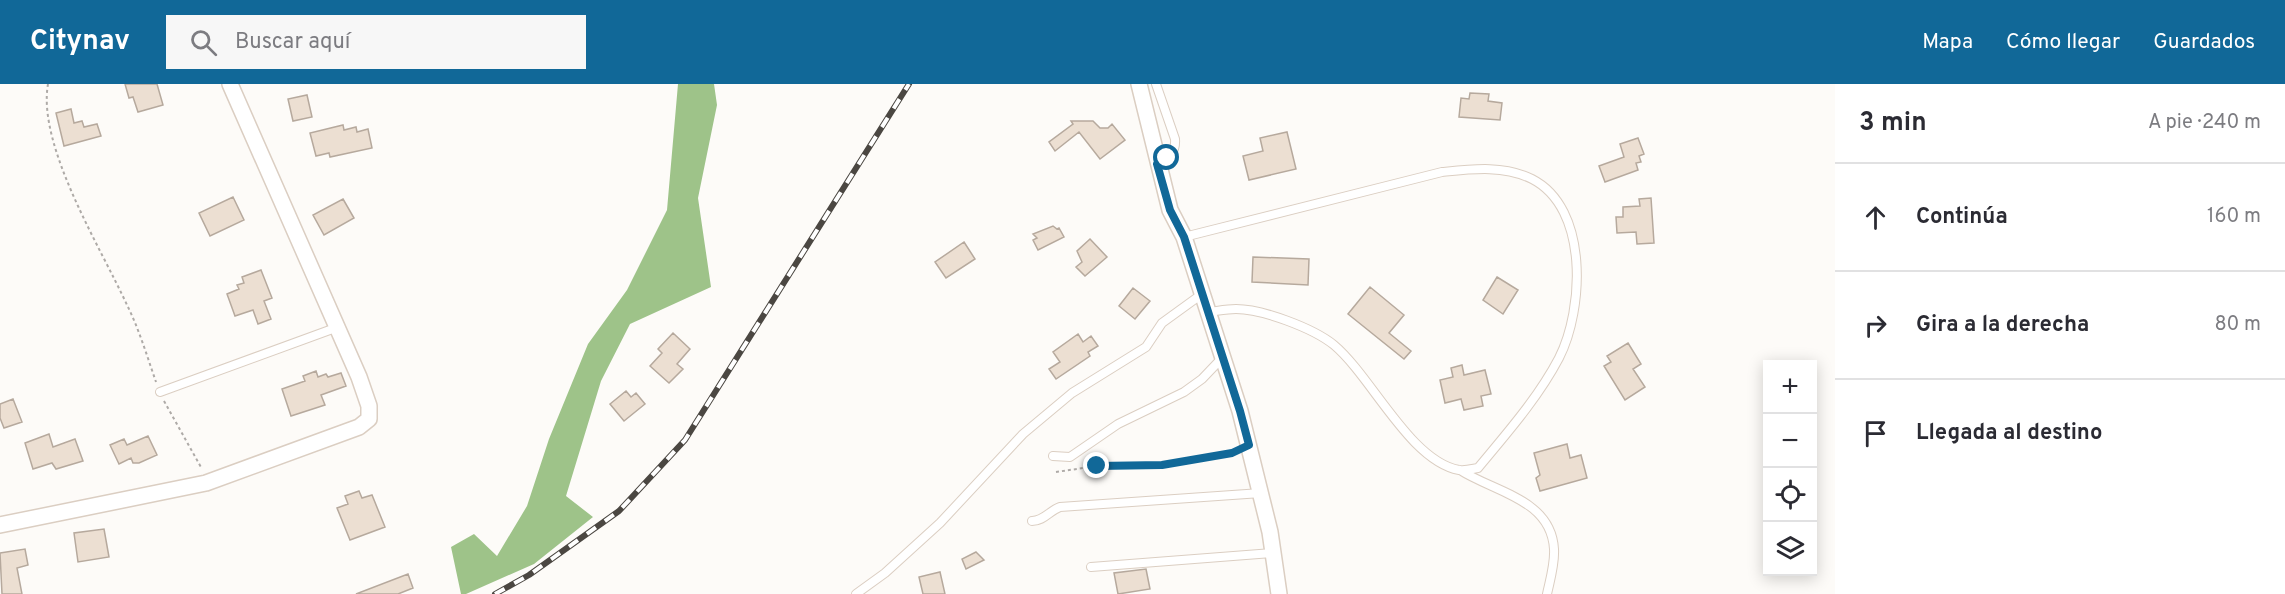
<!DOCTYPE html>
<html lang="es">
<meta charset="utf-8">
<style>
:root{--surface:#fff;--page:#f7f7f7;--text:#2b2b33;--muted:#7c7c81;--line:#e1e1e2;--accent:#116898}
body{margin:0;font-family:Overpass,sans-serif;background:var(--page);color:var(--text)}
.controls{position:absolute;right:18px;bottom:18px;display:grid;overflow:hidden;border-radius:0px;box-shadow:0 3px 15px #0003}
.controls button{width:54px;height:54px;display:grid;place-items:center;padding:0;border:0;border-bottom:2px solid var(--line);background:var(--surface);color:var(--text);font:30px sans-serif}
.stop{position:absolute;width:18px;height:18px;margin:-14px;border:4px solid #116898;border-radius:50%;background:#fff}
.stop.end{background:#116898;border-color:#fff;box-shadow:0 2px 6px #0008}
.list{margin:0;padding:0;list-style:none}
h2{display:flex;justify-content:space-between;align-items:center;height:78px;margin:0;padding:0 24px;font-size:26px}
h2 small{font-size:20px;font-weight:400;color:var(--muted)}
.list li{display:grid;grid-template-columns:39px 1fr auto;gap:18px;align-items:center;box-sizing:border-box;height:108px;padding:0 24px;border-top:2px solid var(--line)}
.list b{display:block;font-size:22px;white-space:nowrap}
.list em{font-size:20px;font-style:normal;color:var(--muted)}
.icon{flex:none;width:33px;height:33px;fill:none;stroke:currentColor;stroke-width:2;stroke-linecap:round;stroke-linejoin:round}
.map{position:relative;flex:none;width:1835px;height:510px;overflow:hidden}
header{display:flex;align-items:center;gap:36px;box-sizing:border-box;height:84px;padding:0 30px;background:var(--accent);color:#fff}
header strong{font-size:28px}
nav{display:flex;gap:33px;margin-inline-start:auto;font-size:21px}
.search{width:420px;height:54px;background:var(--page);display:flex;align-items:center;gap:15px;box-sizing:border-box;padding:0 21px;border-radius:0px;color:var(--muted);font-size:22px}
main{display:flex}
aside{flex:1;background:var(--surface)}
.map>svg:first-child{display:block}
</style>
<header>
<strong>Citynav</strong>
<div class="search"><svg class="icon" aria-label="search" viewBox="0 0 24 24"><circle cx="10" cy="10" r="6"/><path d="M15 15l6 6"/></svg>Buscar aquí</div>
<nav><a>Mapa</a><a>Cómo llegar</a><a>Guardados</a></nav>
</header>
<main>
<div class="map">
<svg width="1835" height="510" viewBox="0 0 1835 510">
<rect width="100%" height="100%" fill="#fdfbf8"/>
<path fill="#9ec389" d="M678,0H714L717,21L698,114L711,203L630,240L601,297L566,412L593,433L534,480L466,510H461L451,463L474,450L497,472L527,422L549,355L588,260L627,206L667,126Z"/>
<path fill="#ecdfd2" stroke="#b6a99d" stroke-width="1.5" d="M125,0H157L163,21L138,28L133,13L129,14Z
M1470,9L1489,10L1488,17L1502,19L1500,36L1459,33L1461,14L1469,15Z
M307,11L312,33L293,37L288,15Z
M71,25L74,39L82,37L84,43L97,40L101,52L64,62L56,29Z
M1071,37H1093L1100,44H1108L1112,40L1125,56L1100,75L1079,48L1055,67L1049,58L1073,40Z
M343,41L344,46L356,43L357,48L368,45L372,64L330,73L329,69L316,72L310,49Z
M1287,48L1296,85L1249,96L1243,72L1263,67L1260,54Z
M1638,54L1644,70L1639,72L1641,78L1636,79L1638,86L1605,98L1599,82L1624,73L1620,60Z
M233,113L244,136L210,152L199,129Z
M1651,114L1654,159L1637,160L1636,148L1617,149L1616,133H1623V123L1640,122L1639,115Z
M343,115L354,134L324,151L313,131Z
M1053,142L1057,145L1059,144L1064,153L1038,166L1033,156L1037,154L1033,150Z
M1090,155L1107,173L1085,192L1076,183L1082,178L1077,167Z
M964,158L975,175L946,194L935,178Z
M1253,173L1309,175L1308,201L1252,198Z
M261,186L272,214L264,217L271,235L258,240L253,226L235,232L227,210L239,205L237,201L244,199L242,193Z
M1497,193L1518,206L1503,230L1483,216Z
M1370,203L1404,231L1389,249L1411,267L1404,275L1348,230Z
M1133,204L1150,217L1135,235L1119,222Z
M673,249L690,265L677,280L683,285L669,299L650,282L662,269L658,265Z
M1078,250L1083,258L1091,252L1098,262L1088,268L1090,272L1056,295L1049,285L1060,278L1053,268Z
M1628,259L1641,280L1633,285L1645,303L1625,316L1604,282L1611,278L1607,272Z
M1462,281L1464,291L1485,286L1491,310L1481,312L1483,322L1464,326L1461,315L1445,319L1440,296L1453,293L1451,284Z
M316,287L318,293L326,290L328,293L341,289L346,302L321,311L325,321L291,332L282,305L305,297L303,292Z
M626,307L631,313L636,309L645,320L624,337L610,320Z
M13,315L22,338L4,344L0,334V320Z
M49,350L53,363L75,355L83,377L56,385L52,379L33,385L25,359Z
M148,352L157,371L139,379H133L131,374L119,380L110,361L124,355L127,361Z
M1567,360L1570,374L1581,371L1587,394L1540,407L1536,394L1540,391L1534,369Z
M359,407L362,414L372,411L385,443L350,456L337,424L348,420L345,412Z
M104,445L109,473L78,478L74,449Z
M25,465L28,481L17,484L22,510H2L0,469Z
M976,468L984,476L966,485L962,475Z
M1146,485L1150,505L1118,510L1114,489Z
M940,488L945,510H923L919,493Z
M408,490L413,504L398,510H356Z"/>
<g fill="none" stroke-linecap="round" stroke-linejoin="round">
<g stroke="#dbcec2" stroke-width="10">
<path id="lane" d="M1156,0L1175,55C1176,68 1170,73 1159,79
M1184,153L1442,88C1472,85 1504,81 1532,95C1589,124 1584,225 1559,274C1538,314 1507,349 1478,384C1472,385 1465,387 1459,386C1410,377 1372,293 1334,261C1313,244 1262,225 1236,225C1227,225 1217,227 1208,228
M160,308L338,243
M1053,372L1070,373L1118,340L1184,308L1202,295L1223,273
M1460,386C1494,408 1551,415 1554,465C1555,480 1550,496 1547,510
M1032,437C1044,437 1049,427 1060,423L1261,409
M1091,483L1273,469
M856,510L885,489L940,439L1023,350L1072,309L1146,263L1162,239L1202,210"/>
</g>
<g stroke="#dbcec2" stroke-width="18">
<path id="street" d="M1139,0L1170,126L1184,153L1240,327L1270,448L1279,510
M0,441L206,399L359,343L369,335V322L359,293L230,0"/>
</g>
<path stroke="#aeaaa7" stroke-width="2" stroke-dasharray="3 3" stroke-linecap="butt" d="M48,0C37,62 101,164 127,221C139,245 147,272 156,298
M164,317L202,385
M1056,388L1097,382L1162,381L1235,367"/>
<use href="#lane" stroke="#fff" stroke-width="8"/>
<use href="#street" stroke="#fff" stroke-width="15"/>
<g stroke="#4b4742" stroke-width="6">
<path id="rail" d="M495,510L529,491L619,427L685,356L909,0"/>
</g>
<use href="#rail" stroke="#fff" stroke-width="4" stroke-dasharray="11" stroke-linecap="butt"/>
</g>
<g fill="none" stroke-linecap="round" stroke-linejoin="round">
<path stroke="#116898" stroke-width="8" d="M1097,382L1162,381L1232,369L1249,361L1240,327L1184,153L1170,126L1157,80L1167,74"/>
</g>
</svg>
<div class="controls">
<button>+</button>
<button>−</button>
<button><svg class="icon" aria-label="locate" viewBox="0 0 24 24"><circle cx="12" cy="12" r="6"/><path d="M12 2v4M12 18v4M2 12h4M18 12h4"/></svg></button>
<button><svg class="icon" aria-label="layers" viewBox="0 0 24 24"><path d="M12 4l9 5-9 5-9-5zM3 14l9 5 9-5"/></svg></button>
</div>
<div class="stop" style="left:1167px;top:74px"></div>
<div class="stop end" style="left:1097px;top:382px"></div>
</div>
<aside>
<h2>3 min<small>A pie · 240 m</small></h2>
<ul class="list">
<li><svg class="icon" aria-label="ahead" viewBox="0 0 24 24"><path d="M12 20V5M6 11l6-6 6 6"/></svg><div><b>Continúa</b></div><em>160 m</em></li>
<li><svg class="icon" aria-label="right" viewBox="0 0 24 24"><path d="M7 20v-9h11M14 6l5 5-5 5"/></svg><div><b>Gira a la derecha</b></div><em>80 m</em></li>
<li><svg class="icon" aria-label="arrive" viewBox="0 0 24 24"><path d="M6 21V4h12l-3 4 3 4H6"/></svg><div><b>Llegada al destino</b></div></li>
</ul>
</aside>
</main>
